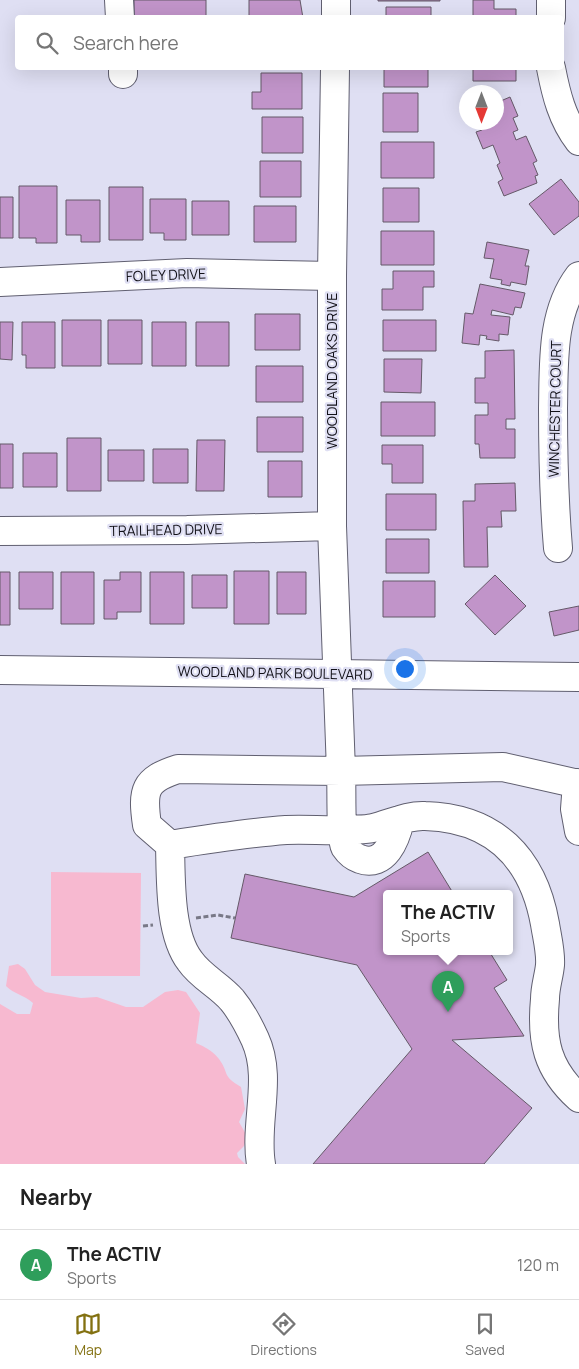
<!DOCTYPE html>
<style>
:root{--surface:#fff;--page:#f6f6f6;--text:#222;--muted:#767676;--line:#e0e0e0;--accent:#837111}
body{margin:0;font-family:Manrope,sans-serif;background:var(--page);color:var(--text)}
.compass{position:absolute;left:459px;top:85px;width:45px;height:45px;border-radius:50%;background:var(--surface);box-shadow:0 5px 20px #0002;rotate:180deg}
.you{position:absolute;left:404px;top:668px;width:18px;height:18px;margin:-12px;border:4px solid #fff;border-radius:50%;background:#1a73e8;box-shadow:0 0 0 8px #1a73e833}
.badge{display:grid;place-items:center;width:32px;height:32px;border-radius:50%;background:var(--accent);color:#fff;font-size:16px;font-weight:700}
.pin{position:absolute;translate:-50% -41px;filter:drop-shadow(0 1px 2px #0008)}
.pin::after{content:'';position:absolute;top:26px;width:18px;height:15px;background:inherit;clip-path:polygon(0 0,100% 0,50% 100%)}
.popup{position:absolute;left:383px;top:890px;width:130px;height:65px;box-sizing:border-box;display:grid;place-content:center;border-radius:5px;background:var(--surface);filter:drop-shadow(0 1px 4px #0005);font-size:16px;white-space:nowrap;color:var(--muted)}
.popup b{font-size:19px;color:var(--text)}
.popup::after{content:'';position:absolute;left:50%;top:100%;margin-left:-10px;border:10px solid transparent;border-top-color:var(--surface)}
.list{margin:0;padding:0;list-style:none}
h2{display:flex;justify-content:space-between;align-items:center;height:65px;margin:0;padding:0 20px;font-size:21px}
h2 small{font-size:16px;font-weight:400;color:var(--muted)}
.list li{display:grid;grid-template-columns:32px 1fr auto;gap:15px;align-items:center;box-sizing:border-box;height:70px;padding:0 20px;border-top:1px solid var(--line)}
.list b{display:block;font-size:19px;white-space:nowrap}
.list p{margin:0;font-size:16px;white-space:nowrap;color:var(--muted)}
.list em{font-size:16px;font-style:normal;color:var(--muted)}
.icon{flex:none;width:28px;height:28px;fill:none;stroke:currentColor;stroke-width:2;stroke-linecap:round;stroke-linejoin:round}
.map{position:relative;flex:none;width:579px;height:1164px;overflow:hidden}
.search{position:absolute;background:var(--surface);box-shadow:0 5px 20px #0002;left:15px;right:15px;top:15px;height:55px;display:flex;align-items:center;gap:12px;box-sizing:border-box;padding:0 18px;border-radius:5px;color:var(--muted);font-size:19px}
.sheet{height:135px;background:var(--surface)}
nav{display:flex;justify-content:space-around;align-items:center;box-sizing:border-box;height:70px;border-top:1px solid var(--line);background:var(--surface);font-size:14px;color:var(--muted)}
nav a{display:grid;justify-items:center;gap:2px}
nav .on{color:var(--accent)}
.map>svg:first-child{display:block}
</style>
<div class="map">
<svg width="579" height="1164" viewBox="0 0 579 1164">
<rect width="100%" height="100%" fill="#dfdff3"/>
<path fill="#f7b9d0" d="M51,872L141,873L140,976H51Z
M18,964L25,969L35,985L45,992L81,998L97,997L126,1007H143L165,992L178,990L186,992L200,1013L196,1043C205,1047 213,1051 219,1059C230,1074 221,1075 241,1087L245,1109L239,1122L247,1136L244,1146L237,1153L238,1157L245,1164H0V1004L17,1014H30L33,1003C24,995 14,994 6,986L9,966Z"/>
<path fill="#c194c9" stroke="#655968" d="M134,0H206V18H134Z
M249,0H300L303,18H249Z
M378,0H440V1H378Z
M473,0H494V9H516V18H473Z
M386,7H431V18H386Z
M384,68H428V87H384Z
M473,68H516V81H473Z
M261,73H302V109H252V92H261Z
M383,93H418V132H383Z
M510,97L518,116L513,118L518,130L513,132L516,140L526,136L537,161L533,163L538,175L535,176L537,183L504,196L498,182L503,179L497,165L500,163L493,145L483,149L476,132L482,130L479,122H496V103Z
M262,117H303V153H262Z
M381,142H434V178H381Z
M260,161H301V197H260Z
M561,179L579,202V216L554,235L529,204Z
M19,186H57V243H36V238H19Z
M109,187H143V240H109Z
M383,188H419V222H383Z
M0,197H13V238H0Z
M150,199H186V240H164V233H150Z
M66,200H100V242H81V235H66Z
M192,201H229V235H192Z
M254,206H296V242H254Z
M381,231H434V265H381Z
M487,242L529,250L525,266H529L526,285L511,282L510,286L501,284L502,280L490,278L494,259L484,258Z
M393,271H434V287H423V310H382V289H393Z
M480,284L525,293L521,308L515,307L513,315L492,310L491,315L510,317L508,335L499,334V341L486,339L487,336L480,335L479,345L462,343L465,313L473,314Z
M255,314H300V350H255Z
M62,320H101V366H62Z
M108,320H142V364H108Z
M383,320H436V351H383Z
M0,322H13L12,360L0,359Z
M22,322H55V368H26V355H22Z
M152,322H186V366H152Z
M196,322H229V366H196Z
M514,350L515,419H506V429H515V458H480L479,444H475V415H488V403H475V378H485V351Z
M384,359H422L421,393L384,392Z
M256,366H303V402H256Z
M381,402H435V436H381Z
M257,417H303V452H257Z
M67,438H101V491H67Z
M197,440H225L224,491H196Z
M0,444H13V488H0Z
M382,445H423V483H392V464H382Z
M153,449H188V483H153Z
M108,450H144V481H108Z
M23,453H57V487H23Z
M268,461H302V497H268Z
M515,483L516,511H501L502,527H487L488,567H464L463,501H475V484Z
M386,494H436V530H386Z
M386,539H429V573H386Z
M234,571H269V624H234Z
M0,572H10V625H0Z
M19,572H53V609H19Z
M61,572H94V624H61Z
M120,572H141V612H117V619H104V580H120Z
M150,572H184V624H150Z
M277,572H306V614H277Z
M192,575H227V608H192Z
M495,575L526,606L495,635L465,604Z
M383,581H435V617H383Z
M579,606V630L554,636L549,612Z
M428,852L453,893H387V951H489L507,980L494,988L524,1036L452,1040L532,1108L484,1164H313L412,1049L357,965L231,938L245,874L354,897Z"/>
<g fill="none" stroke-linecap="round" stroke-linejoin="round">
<g stroke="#605f70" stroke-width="30">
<path id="minor" d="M119,0L120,18
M336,18V0
M551,18V0
M123,68V74
M335,68L332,276V526L341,771L503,767L579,784
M551,68C556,94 562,119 579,141
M0,282L187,273L332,276
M0,531L187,530L332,526
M558,548C554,501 553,455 553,408C554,363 551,313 579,276
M0,670L579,677
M577,783L575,809L579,831
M400,820C396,839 385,868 360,859C354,857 349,853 345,847C340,838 342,785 341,771L178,769C144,780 142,790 147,825L170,845C208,839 247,833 286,830C306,829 327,831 347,830C355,829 365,830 373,828C390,824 407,815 425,816C494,818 533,857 545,924C547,937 551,952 550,965C549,976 545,987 545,999C541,1041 547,1069 579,1098
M170,845C171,878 169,934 190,961C201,977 219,985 232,1000C241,1011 249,1026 255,1039C273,1078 254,1123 261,1164"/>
</g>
<path stroke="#797987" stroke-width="3" stroke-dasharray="5 2.5" stroke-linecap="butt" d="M196,918L218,915L235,918
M143,926L153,925"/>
<use href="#minor" stroke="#fff" stroke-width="28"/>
</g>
<g text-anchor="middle" stroke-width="4.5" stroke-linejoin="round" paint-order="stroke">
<g font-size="14" fill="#121118" stroke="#dfdff3">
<text transform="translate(166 275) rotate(-2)" y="5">FOLEY DRIVE</text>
<text transform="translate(332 371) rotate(-90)" y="5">WOODLAND OAKS DRIVE</text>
<text transform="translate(555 409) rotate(-89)" y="5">WINCHESTER COURT</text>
<text transform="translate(166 530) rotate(-1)" y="5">TRAILHEAD DRIVE</text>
<text transform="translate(275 673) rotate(1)" y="5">WOODLAND PARK BOULEVARD</text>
</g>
</g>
</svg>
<svg class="compass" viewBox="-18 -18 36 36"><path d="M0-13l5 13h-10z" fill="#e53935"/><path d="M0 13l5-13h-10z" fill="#767676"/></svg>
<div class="you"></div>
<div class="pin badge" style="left:448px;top:1012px;background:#2e9e5b">A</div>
<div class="popup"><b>The ACTIV</b>Sports</div>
<div class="search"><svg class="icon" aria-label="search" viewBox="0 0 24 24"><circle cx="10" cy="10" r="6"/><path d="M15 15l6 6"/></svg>Search here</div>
</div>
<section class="sheet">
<h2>Nearby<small></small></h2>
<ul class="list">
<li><span class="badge" style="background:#2e9e5b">A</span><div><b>The ACTIV</b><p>Sports</p></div><em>120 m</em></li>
</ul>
</section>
<nav>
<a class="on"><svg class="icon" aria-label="map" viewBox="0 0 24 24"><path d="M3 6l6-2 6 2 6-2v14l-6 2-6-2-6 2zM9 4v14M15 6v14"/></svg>Map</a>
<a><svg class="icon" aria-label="directions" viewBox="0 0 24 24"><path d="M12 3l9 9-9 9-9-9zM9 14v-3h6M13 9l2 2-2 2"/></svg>Directions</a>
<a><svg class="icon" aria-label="saved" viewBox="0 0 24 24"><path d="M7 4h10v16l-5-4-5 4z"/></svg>Saved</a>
</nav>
